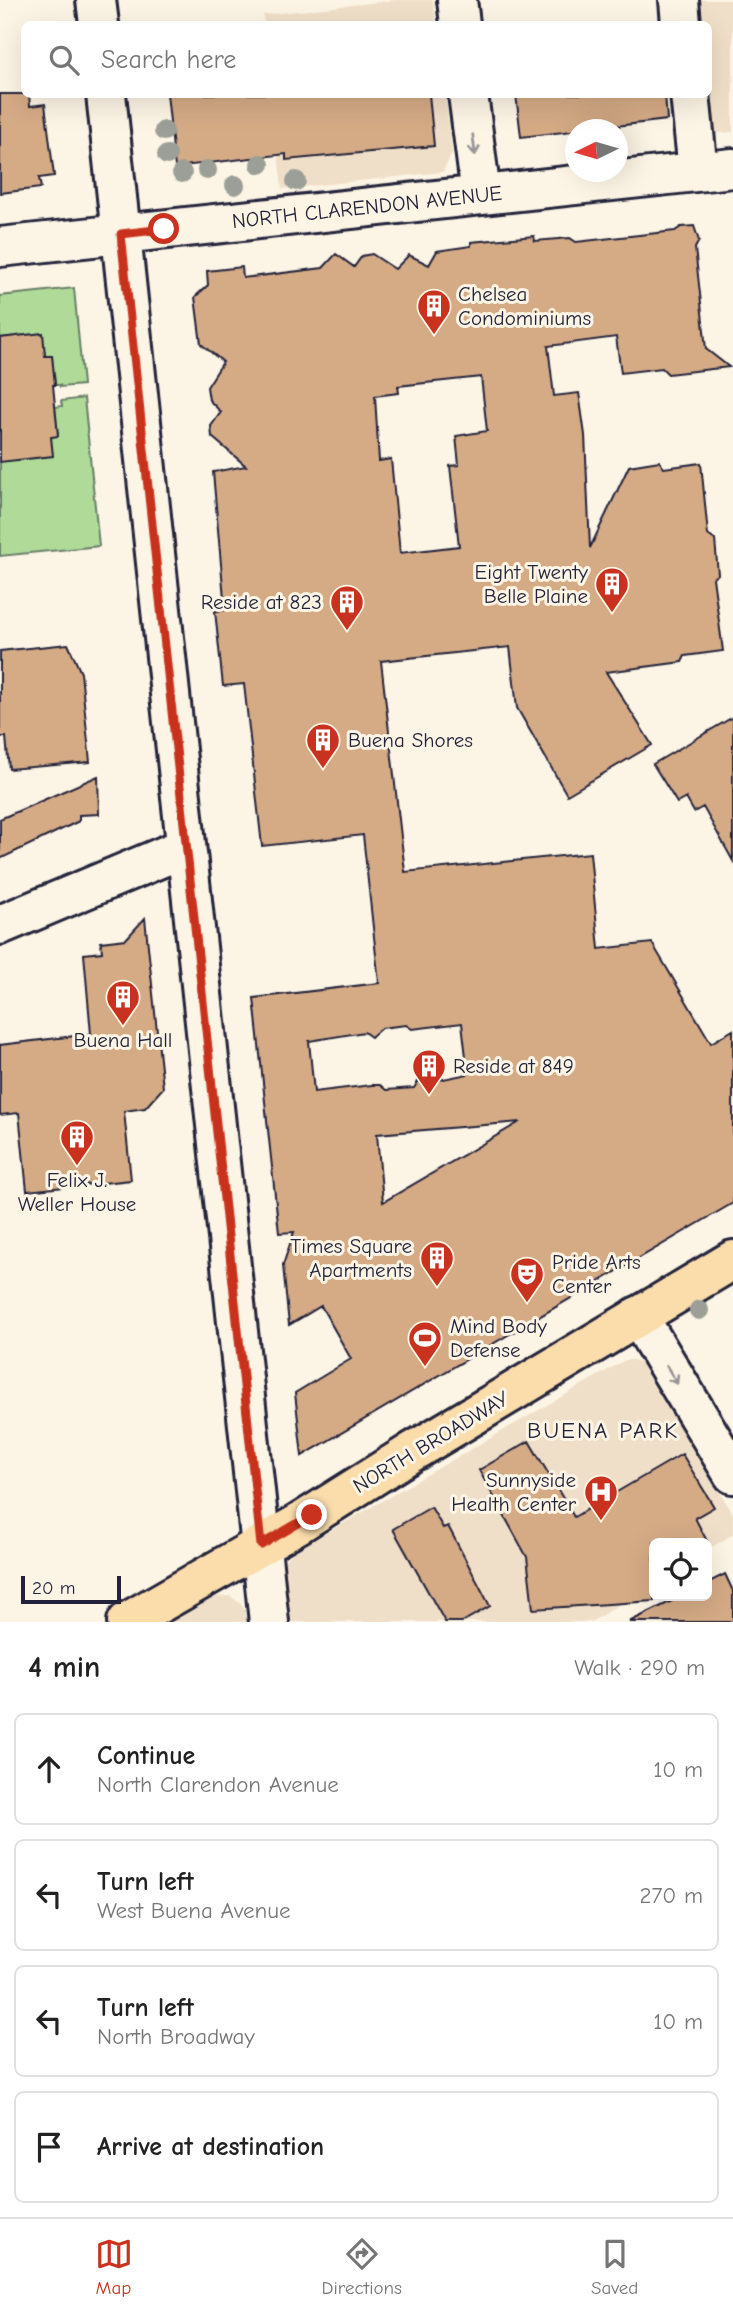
<!DOCTYPE html>
<meta charset="utf-8">
<style>
:root{--surface:#fff;--page:#f6f6f6;--text:#222;--muted:#767676;--line:#e0e0e0;--accent:#c8321e}
body{margin:0;font-family:"Comic Neue",sans-serif;background:var(--page);color:var(--text)}
.controls{position:absolute;right:21px;bottom:21px;display:grid;overflow:hidden;border-radius:10px;box-shadow:0 7px 28px #0002}
.controls button{width:63px;height:63px;display:grid;place-items:center;padding:0;border:0;border-bottom:2px solid var(--line);background:var(--surface);color:var(--text);font:35px sans-serif}
.compass{position:absolute;left:565px;top:119px;width:63px;height:63px;border-radius:50%;background:var(--surface);box-shadow:0 7px 28px #0002;rotate:265deg}
.scale{position:absolute;left:21px;bottom:18px;width:100px;box-sizing:border-box;padding-left:7px;border:4px solid #22223b;border-top:0;font-size:19px;line-height:24px;white-space:nowrap;color:#22223b;-webkit-text-stroke:5px #fcf5e5;paint-order:stroke}
.stop{position:absolute;width:21px;height:21px;margin:-16px;border:5px solid #c8321e;border-radius:50%;background:#fff}
.stop.end{background:#c8321e;border-color:#fff;box-shadow:0 2px 7px #0008}
.list{margin:0;padding:0;list-style:none}
h2{display:flex;justify-content:space-between;align-items:center;height:91px;margin:0;padding:0 28px;font-size:30px}
h2 small{font-size:23px;font-weight:400;color:var(--muted)}
.list li{display:grid;grid-template-columns:46px 1fr auto;gap:21px;align-items:center;box-sizing:border-box;height:112px;margin:0 14px 14px;padding:0 14px;border:2px solid var(--line);border-radius:10px}
.list b{display:block;font-size:26px;white-space:nowrap}
.list p{margin:0;font-size:23px;white-space:nowrap;color:var(--muted)}
.list em{font-size:23px;font-style:normal;color:var(--muted)}
.icon{flex:none;width:38px;height:38px;fill:none;stroke:currentColor;stroke-width:2;stroke-linecap:round;stroke-linejoin:round}
.map{position:relative;flex:none;width:733px;height:1622px;overflow:hidden}
.search{position:absolute;background:var(--surface);box-shadow:0 7px 28px #0002;left:21px;right:21px;top:21px;height:77px;display:flex;align-items:center;gap:18px;box-sizing:border-box;padding:0 24px;border-radius:10px;color:var(--muted);font-size:26px}
.sheet{height:595px;background:var(--surface)}
nav{display:flex;justify-content:space-around;align-items:center;box-sizing:border-box;height:98px;border-top:2px solid var(--line);background:var(--surface);font-size:19px;color:var(--muted)}
nav a{display:grid;justify-items:center;gap:4px}
nav .on{color:var(--accent)}
.map>svg:first-child{display:block}
</style>
<div class="map">
<svg width="733" height="1622" viewBox="0 0 733 1622">
<rect width="100%" height="100%" fill="#fcf5e5"/>
<filter id="ink" filterUnits="userSpaceOnUse"><feTurbulence type="fractalNoise" baseFrequency=".0143" numOctaves="2"/><feDisplacementMap in="SourceGraphic" scale="14" xChannelSelector="R" yChannelSelector="G"/><feConvolveMatrix kernelMatrix="1 2 1 2 8 2 1 2 1" color-interpolation-filters="sRGB"/></filter>
<g filter="url(#ink)">
<path fill="#f0dfc8" d="M396,0H433L436,24H264L263,15Z
M658,0H733V132L673,138L669,95L708,94V24H661Z
M271,95H445L452,153L443,172L282,189Z
M625,1360H634L645,1366L733,1514V1534L707,1550V1543H654V1583L591,1622H289L283,1569L285,1560L292,1553Z
M230,1596L241,1604L247,1614L248,1622H167L210,1597Z"/>
<path fill="#afda98" stroke="#687e6a" stroke-width="2" d="M74,288L83,385L60,387V385H55L52,356H45L42,333L0,338V296Z
M84,398L99,546L0,556V462L51,437L58,436L55,407L62,406L61,401Z"/>
<path fill="#d5ab86" stroke="#22223b" stroke-width="2" fill-rule="evenodd" d="M0,94H29L30,106L45,104L54,176L39,178L41,188L0,193Z
M167,94H429L434,146L286,160V154L175,167Z
M516,94H665L667,120L521,137Z
M694,226L699,241L695,248L706,349L729,367L668,374L662,368L621,373L616,337L548,346L554,396L579,393L585,435L590,548L629,466L659,461L664,468L701,463L708,535L715,540L718,574L713,578L723,651L685,656L682,662L606,672L652,745L567,795L517,708L510,647L381,661L405,872L590,853L599,949L652,943L711,1043L733,1030V1203L302,1456L295,1393L351,1359L321,1306L289,1325L283,1265L294,1232L279,1233L254,998L379,983L363,835L262,846L244,684L223,686L215,611L225,610L213,472L246,466L212,437L211,426L221,412L209,400L207,387L223,362L201,344L195,297L208,285L207,271L242,267L243,278L323,268L336,254L354,267L362,256L372,254L395,269L409,255L429,265L437,251L471,246V242L534,236L535,241L570,238L576,242L675,231L681,227ZM481,377L487,431L456,436L459,465L450,466L459,546L400,553L391,459L379,461L375,396L399,393L398,386ZM462,1023L468,1074L429,1082L423,1074L414,1088L386,1090L380,1085H372L314,1092L309,1041L364,1032L371,1037L381,1028L406,1025L412,1029ZM520,1122L383,1202L377,1134Z
M43,333L45,356H52L55,385H53L58,436L51,437L53,456L0,462V338Z
M68,644L81,673L90,762L9,769L6,737H0V651Z
M733,717V861L703,807L694,812L686,798L677,803L653,764Z
M98,776L99,814L79,815V821L0,859V819Z
M145,918L163,1088L145,1108L124,1111L131,1180L27,1191L19,1113L0,1115V1045L91,1034L84,954L102,952L101,942L126,939Z
M529,1441L574,1517L682,1454L714,1507L695,1518L708,1543H654V1601L533,1609L527,1557L479,1470Z
M431,1507L443,1528L448,1526L490,1606L462,1622H445L393,1529Z
M725,1574L733,1591V1622H629L682,1596H707V1583Z"/>
<g fill="none" stroke-linecap="round" stroke-linejoin="round">
<g stroke="#22223b" stroke-width="44">
<path id="minor" d="M96,0L99,24
M457,0L460,24
M679,0L681,24
M106,94L269,1622
M468,94L481,195
M690,94L698,171
M0,247L733,168
M0,925L186,847
M638,1316L733,1474"/>
</g>
<g stroke="#22223b" stroke-width="44">
<path id="major" d="M127,1622L298,1524L412,1452L733,1260"/>
</g>
<use href="#minor" stroke="#fcf5e5" stroke-width="38"/>
<use href="#major" stroke="#fbddab" stroke-width="38"/>
</g>
<g fill="#9b9f97">
<circle cx="164" cy="131" r="10"/>
<circle cx="167" cy="155" r="10"/>
<circle cx="260" cy="164" r="10"/>
<circle cx="207" cy="170" r="10"/>
<circle cx="182" cy="173" r="10"/>
<circle cx="296" cy="181" r="10"/>
<circle cx="235" cy="185" r="10"/>
<circle cx="699" cy="1310" r="10"/>
</g>
<defs><path id="oneway-shaft" d="M-6 0H5M1.5-3L5.5 0L1.5 3" fill="none" stroke-width="1.6" stroke-linecap="round" stroke-linejoin="round" transform="scale(1.75)"/></defs>
<g stroke="#9a9698">
<use href="#oneway-shaft" transform="translate(474 145) rotate(83)"/>
<use href="#oneway-shaft" transform="translate(672 1375) rotate(59)"/>
</g>
</g>
<g fill="none" stroke-linecap="round" stroke-linejoin="round" filter="url(#ink)">
<path stroke="#c8321e" stroke-width="9" d="M164,229L121,234L261,1545L312,1515"/>
</g>
<defs>
<g id="building-pin" transform="scale(1.75)"><path d="M0 17L-7.5 6A9.5 9.5 0 1 1 7.5 6Z" fill="#c8321e" stroke="#fcf5e5"/><path d="M-4-6H4V6H1V3H-1V6H-4ZM-2.5-4.3h1.7v1.8h-1.7ZM.8-4.3h1.7v1.8H.8ZM-2.5-1h1.7V.8h-1.7ZM.8-1h1.7V.8H.8Z" fill="#fff"/></g>
<g id="theatre-pin" transform="scale(1.75)"><path d="M0 17L-7.5 6A9.5 9.5 0 1 1 7.5 6Z" fill="#c8321e" stroke="#fcf5e5"/><path d="M-5-5.5Q0-4 5-5.5V0Q5 5 0 6Q-5 5-5 0ZM-3.3-2.5H-1v1.5H-3.3ZM1-2.5H3.3v1.5H1ZM-2.8 1Q0 5.5 2.8 1Z" fill="#fff"/></g>
<g id="stadium-pin" transform="scale(1.75)"><path d="M0 17L-7.5 6A9.5 9.5 0 1 1 7.5 6Z" fill="#c8321e" stroke="#fcf5e5"/><path d="M0-5a6.5 5 0 1 0 0 10a6.5 5 0 1 0 0-10ZM-3.5-1.8h7v3.6h-7Z" fill="#fff"/></g>
<g id="hospital-pin" transform="scale(1.75)"><path d="M0 17L-7.5 6A9.5 9.5 0 1 1 7.5 6Z" fill="#c8321e" stroke="#fcf5e5"/><path d="M-5-5h3v3.5h4V-5h3V5h-3V1.5h-4V5h-3Z" fill="#fff"/></g>
</defs>
<g fill-rule="evenodd">
<use href="#building-pin" x="434" y="306"/>
<use href="#building-pin" x="612" y="584"/>
<use href="#building-pin" x="347" y="602"/>
<use href="#building-pin" x="323" y="740"/>
<use href="#building-pin" x="123" y="997"/>
<use href="#building-pin" x="429" y="1066"/>
<use href="#building-pin" x="77" y="1137"/>
<use href="#building-pin" x="437" y="1258"/>
<use href="#theatre-pin" x="527" y="1274"/>
<use href="#stadium-pin" x="425" y="1338"/>
<use href="#hospital-pin" x="601" y="1492"/>
</g>
<g text-anchor="middle" stroke-width="6" stroke-linejoin="round" paint-order="stroke">
<g font-size="21" fill="#22223b" stroke="#fcf5e5">
<text transform="translate(367 207) rotate(-6)" y="7">NORTH CLARENDON AVENUE</text>
<text transform="translate(431 1442) rotate(-31)" y="7">NORTH BROADWAY</text>
</g>
<g font-size="21" fill="#22223b" stroke="#fcf5e5" text-anchor="start">
<text x="458" y="301">Chelsea<tspan x="458" dy="24">Condominiums</tspan></text>
<text x="588" y="579" text-anchor="end">Eight Twenty<tspan x="588" dy="24">Belle Plaine</tspan></text>
<text x="322" y="609" text-anchor="end">Reside at 823</text>
<text x="348" y="747">Buena Shores</text>
<text x="123" y="1047" text-anchor="middle">Buena Hall</text>
<text x="453" y="1073">Reside at 849</text>
<text x="77" y="1187" text-anchor="middle">Felix J.<tspan x="77" dy="24">Weller House</tspan></text>
<text x="412" y="1253" text-anchor="end">Times Square<tspan x="412" dy="24">Apartments</tspan></text>
<text x="552" y="1269">Pride Arts<tspan x="552" dy="24">Center</tspan></text>
<text x="450" y="1333">Mind Body<tspan x="450" dy="24">Defense</tspan></text>
<text x="576" y="1487" text-anchor="end">Sunnyside<tspan x="576" dy="24">Health Center</tspan></text>
</g>
<g font-size="23" letter-spacing="2" fill="#22223b" stroke="#fcf5e5">
<text x="603" y="1438">BUENA PARK</text>
</g>
</g>
</svg>
<div class="controls">
<button><svg class="icon" aria-label="locate" viewBox="0 0 24 24"><circle cx="12" cy="12" r="6"/><path d="M12 2v4M12 18v4M2 12h4M18 12h4"/></svg></button>
</div>
<svg class="compass" viewBox="-18 -18 36 36"><path d="M0-13l5 13h-10z" fill="#e53935"/><path d="M0 13l5-13h-10z" fill="#767676"/></svg>
<div class="scale">20 m</div>
<div class="stop" style="left:164px;top:229px"></div>
<div class="stop end" style="left:312px;top:1515px"></div>
<div class="search"><svg class="icon" aria-label="search" viewBox="0 0 24 24"><circle cx="10" cy="10" r="6"/><path d="M15 15l6 6"/></svg>Search here</div>
</div>
<section class="sheet">
<h2>4 min<small>Walk · 290 m</small></h2>
<ul class="list">
<li><svg class="icon" aria-label="ahead" viewBox="0 0 24 24"><path d="M12 20V5M6 11l6-6 6 6"/></svg><div><b>Continue</b><p>North Clarendon Avenue</p></div><em>10 m</em></li>
<li><svg class="icon" aria-label="left" viewBox="0 0 24 24"><path d="M17 20v-9H6M10 6l-5 5 5 5"/></svg><div><b>Turn left</b><p>West Buena Avenue</p></div><em>270 m</em></li>
<li><svg class="icon" aria-label="left" viewBox="0 0 24 24"><path d="M17 20v-9H6M10 6l-5 5 5 5"/></svg><div><b>Turn left</b><p>North Broadway</p></div><em>10 m</em></li>
<li><svg class="icon" aria-label="arrive" viewBox="0 0 24 24"><path d="M6 21V4h12l-3 4 3 4H6"/></svg><div><b>Arrive at destination</b></div></li>
</ul>
</section>
<nav>
<a class="on"><svg class="icon" aria-label="map" viewBox="0 0 24 24"><path d="M3 6l6-2 6 2 6-2v14l-6 2-6-2-6 2zM9 4v14M15 6v14"/></svg>Map</a>
<a><svg class="icon" aria-label="directions" viewBox="0 0 24 24"><path d="M12 3l9 9-9 9-9-9zM9 14v-3h6M13 9l2 2-2 2"/></svg>Directions</a>
<a><svg class="icon" aria-label="saved" viewBox="0 0 24 24"><path d="M7 4h10v16l-5-4-5 4z"/></svg>Saved</a>
</nav>
